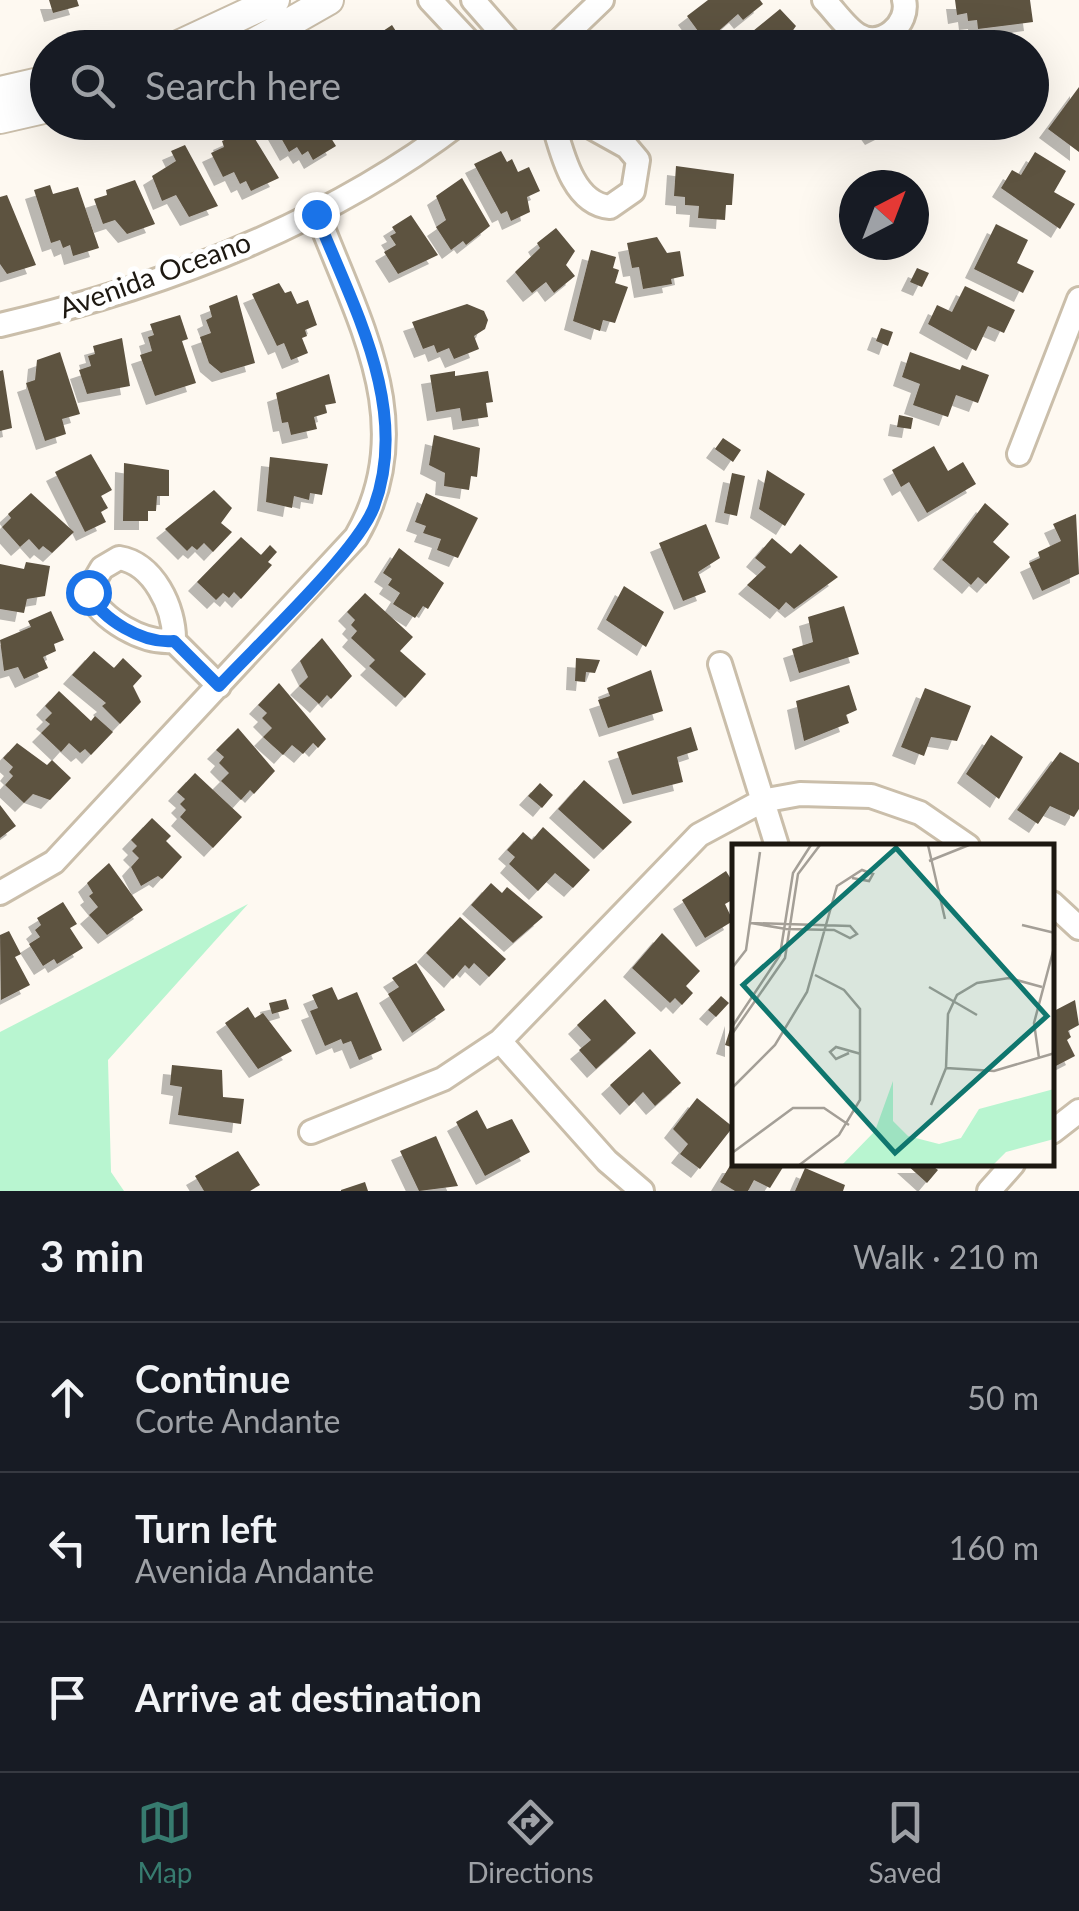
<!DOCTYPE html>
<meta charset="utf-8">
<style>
:root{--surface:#171b24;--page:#20242c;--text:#f1f3f6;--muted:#9ea1a6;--line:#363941;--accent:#377b6f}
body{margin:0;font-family:Lato,sans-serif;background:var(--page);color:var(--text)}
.compass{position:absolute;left:839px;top:170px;width:90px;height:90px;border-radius:50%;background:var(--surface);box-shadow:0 10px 40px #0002;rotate:42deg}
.stop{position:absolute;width:30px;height:30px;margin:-22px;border:8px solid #1a73e8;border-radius:50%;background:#fff}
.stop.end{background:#1a73e8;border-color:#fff;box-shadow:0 2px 10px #0008}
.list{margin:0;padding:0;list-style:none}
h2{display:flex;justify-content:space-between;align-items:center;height:130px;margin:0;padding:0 40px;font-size:42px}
h2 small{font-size:32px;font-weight:400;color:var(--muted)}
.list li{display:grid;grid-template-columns:65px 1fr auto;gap:30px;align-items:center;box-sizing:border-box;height:150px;padding:0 40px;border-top:2px solid var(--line)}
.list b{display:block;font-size:38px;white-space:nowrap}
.list p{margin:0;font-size:32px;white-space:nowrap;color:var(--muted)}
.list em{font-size:32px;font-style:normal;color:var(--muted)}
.icon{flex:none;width:55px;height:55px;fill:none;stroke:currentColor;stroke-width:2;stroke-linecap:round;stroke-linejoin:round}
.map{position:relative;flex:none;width:1079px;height:1191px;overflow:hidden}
.search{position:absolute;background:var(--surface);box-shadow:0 10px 40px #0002;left:30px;right:30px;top:30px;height:110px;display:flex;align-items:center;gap:25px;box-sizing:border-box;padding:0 35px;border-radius:55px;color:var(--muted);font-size:38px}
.sheet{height:580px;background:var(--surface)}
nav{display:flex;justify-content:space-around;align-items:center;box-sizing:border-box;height:140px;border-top:2px solid var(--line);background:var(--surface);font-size:28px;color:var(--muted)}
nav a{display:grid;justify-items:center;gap:5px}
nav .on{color:var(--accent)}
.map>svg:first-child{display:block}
</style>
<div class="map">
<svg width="1079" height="1191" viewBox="0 0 1079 1191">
<defs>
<filter id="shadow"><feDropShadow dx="-9" dy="9" stdDeviation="0" flood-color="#0004"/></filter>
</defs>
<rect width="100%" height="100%" fill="#fef9f1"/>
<path fill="#b8f5d0" d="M248,904L108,1060L111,1172L124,1191H0V1032Z"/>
<path fill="#5d5241" filter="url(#shadow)" d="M49,0H77L79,6L53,13Z
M708,0H760L763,4L743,20L738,14L706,42L687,16Z
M955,0H1030L1033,22L978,29L977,20L968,21L967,13L957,15Z
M780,9L796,26L789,36L793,41L786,48H732Z
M392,25L401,39L409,41L419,33L429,48H377L371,39Z
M628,31L637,40L650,31L666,48H610Z
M940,31L961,43L958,48H929Z
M1079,87V152L1048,129Z
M272,122H321L336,146L313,160L308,151L302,155L297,147L289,152Z
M864,122H902L874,136Z
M249,129L279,178L251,191L246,181L240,184L234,172L223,177L211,153L224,147L222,141Z
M185,145L218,206L189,217L176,195L162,201L152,176L176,161L171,151Z
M501,151L507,162L512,159L518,172L529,167L540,191L527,197L530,212L511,221L507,211L501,214L474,164Z
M1035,152L1066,171L1054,192L1075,204L1060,229L1001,188L1012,170L1021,175Z
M676,166L734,174L732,205H726L725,220L698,218L699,206L685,205V197L674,196Z
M462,178L490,226L466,245L463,241L451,250L436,227L446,220L436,196Z
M135,180L155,224L127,234L115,220L103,224L94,199L107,195L106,190Z
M50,185L53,194L78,187L99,248L73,256L70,245L63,248L60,240L51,243L34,190Z
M7,195L36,265L7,274L0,264V197Z
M411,215L438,255L398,274L384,252L396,245L390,236L396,233L392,227Z
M996,224L1028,240L1017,263L1034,271L1023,293L974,269Z
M556,228L575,251L566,265L575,276L554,293L546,282L532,293L515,272L540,248L537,243Z
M657,237L667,253L680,251L684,276L671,279L672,284L643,289L639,267L632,268L627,243Z
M591,250L616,257L613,268L619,270L615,283L628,287L615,323L603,320L600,331L573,321Z
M917,268L929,273L922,287L910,282Z
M279,283L285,293L291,291L297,304L308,300L317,325L305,330L307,336L302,338L308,353L291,360L284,343L277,346L252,294Z
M965,286L1015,310L1004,333L988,326L976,351L928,324L937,305L952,312Z
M237,295L255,363L221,373L209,363L200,337L211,333L206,320L212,317L209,306Z
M467,304L484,311L488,320L485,329L474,336L479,349L454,359L449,348L437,353L434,345L423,349L412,322Z
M180,315L188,339L182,341L196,383L155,396L140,355L152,351L148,337L154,335L150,324Z
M881,328L893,332L888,346L876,341Z
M122,338L130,386L87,394L79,370L91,366L88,356L95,354L93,346Z
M60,352L80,414L62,419L66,434L45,441L26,383L35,380L37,360Z
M910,352L960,370L962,365L989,375L978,403L956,395L948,417L913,405L920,384L902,377Z
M3,370L12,428L0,431V371Z
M455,371V376L488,371L493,402L486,403L488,417L462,421L460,408L436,412L430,375Z
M329,374L336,403L325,405L327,413L314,417L317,429L291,435L288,422L282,423L276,393Z
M899,415L913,418L911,429L897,427Z
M434,435L480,448L477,477L471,476L469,490L444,486L445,473L429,465Z
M723,438L741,450L733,462L715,449Z
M934,446L948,471L963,462L976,484L927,513L909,482L901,487L892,470Z
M91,454L112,490L101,496L108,508L101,512L106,522L85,532L55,472Z
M270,457L328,464L322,495L310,493L309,500L294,496L292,508L266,502Z
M124,463L169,470V496H157L156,511H148V521H123Z
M767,470L805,494L785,526L759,509Z
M732,473L745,476L737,516L724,513Z
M214,490L232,508L221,523L232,532L213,552L204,543L197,550L192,546L187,551L165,529Z
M31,493L74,532L52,553L43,546L39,550L29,539L20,547L2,527L11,518L8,514Z
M426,493L478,518L458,558L437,550L441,539L423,533L426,526L415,522Z
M985,503L1009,524L993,542L1010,557L986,584L978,577L971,585L942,560Z
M1076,514L1079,574L1042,591L1029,563L1040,558L1038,552L1061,541L1053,524Z
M706,524L720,558L698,572L706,592L683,601L659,543Z
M241,537L261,555L270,545L277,552L268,562L272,565L241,599L234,592L229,598L223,593L216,600L197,582Z
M772,538L791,554L800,544L838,577L794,609L786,602L779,610L747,585L766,567L755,558Z
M399,548L444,583L428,609L423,606L415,618L393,604L400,593L388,585L392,579L383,573Z
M26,562L50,566L45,596L27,599L24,613L0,609V564L24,569Z
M624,586L664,612L646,647L606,620Z
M365,593L413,637L400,651L426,674L405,698L369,666L375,660L351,638L357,631L351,625L355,620L347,612Z
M844,606L859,654L799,673L792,649L813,642L808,617Z
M51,611L64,640L54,644L56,651L43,657L48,668L24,679L18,667L4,671L0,640L31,627L28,621Z
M322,638L352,676L331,699L327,695L319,704L299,686L308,677L300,661Z
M94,651L114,668L123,658L142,676L133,686L141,702L120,724L102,706L106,703L72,675Z
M576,658L600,660L595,673L586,672L585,682L575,681Z
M651,670L663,711L608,728L598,700L610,696L607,688Z
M279,683L326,739L318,748L313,743L303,754L292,745L283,755L263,737L272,728L262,718L267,713L258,705Z
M849,685L857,710L846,715L849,723L804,741L796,701Z
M925,688L971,706L957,741L931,737L924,756L901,747Z
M59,691L91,721L95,716L113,732L91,755L85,749L80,753L69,743L61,752L41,733L50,724L45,720L52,713L45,706Z
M691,727L698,750L677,757L683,782L632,795L617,752Z
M238,728L275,771L254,794L250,790L241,800L221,781L229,773L219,763L224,757L216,750Z
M991,735L1023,757L999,799L966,774Z
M17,743L47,765L52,760L71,778L50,800L33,794L24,803L5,785L13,776L9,772L13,767L3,758Z
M1060,752L1079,763V809L1074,817L1050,806L1038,824L1017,810Z
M195,773L242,817L213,848L180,817L186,810L180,804L185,799L177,792Z
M584,780L632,822L603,850L558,809Z
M540,783L553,795L542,808L528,796Z
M0,805L16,826L0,838Z
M152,818L171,836L166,841L182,857L162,879L158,876L141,886L131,867L139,858L132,851L137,846L131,840Z
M543,827L590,870L573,888L555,873L538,891L509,864L515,857L507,850L523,832L532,840Z
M109,863L143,910L107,935L89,915L98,907L89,896L93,893L87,883Z
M726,871L734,884V899L725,904L733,921L705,938L682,900Z
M491,883L502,893L507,887L543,917L513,943L471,905Z
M63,902L77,924L70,928L83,948L57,964L54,959L43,966L29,944L40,937L35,930L41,925L37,918Z
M460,917L506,959L489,977L474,963L469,969L465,965L453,979L426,953Z
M9,931L21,954L15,957L30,985L1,1000L0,935Z
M662,933L700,971L686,986L693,993L682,1005L675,998L670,1003L632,968Z
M416,963L445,1010L412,1033L388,994L399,987L392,978Z
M332,987L338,1000L357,992L382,1050L359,1060L351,1041L343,1044L341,1039L325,1046L310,1011L318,1008L312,995Z
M721,996L729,1003L716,1017L708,1010Z
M286,999L289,1009L272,1014L269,1003Z
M605,999L636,1033L596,1069L579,1050L591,1040L577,1025Z
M1075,1000L1079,1025L1068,1031L1071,1037L1067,1040L1075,1056L1052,1068V1012Z
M248,1007L255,1018L263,1013L292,1051L258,1069L225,1023Z
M734,1017V1048L725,1045Z
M650,1049L681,1083L655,1106L643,1092L629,1106L610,1085Z
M172,1065L222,1070L223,1097L244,1099L241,1124L178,1115L182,1087L170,1085Z
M697,1098L733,1127L700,1169L680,1154L688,1144L673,1129Z
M477,1110L487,1129L512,1119L530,1152L485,1176L456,1122Z
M436,1136L458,1186L419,1191L400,1151Z
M238,1151L260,1185L250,1191H204L195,1176Z
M731,1164H785L770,1188L754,1180L748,1191H735L720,1182Z
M906,1164H930L938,1170L927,1183Z
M805,1168L845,1185L843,1191H795Z
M365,1182L368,1191H341V1190Z"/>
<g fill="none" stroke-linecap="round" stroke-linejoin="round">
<g stroke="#cabeaa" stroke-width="28">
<path id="minor" d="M430,0L475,48
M473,0L515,48
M824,0C834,10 846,28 858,35C881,49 910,24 904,0
M552,48L602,0
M553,122C562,153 573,204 610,207L633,191L638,160L627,147L582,122
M0,325C162,287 328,224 461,122
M1019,454L1079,299
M174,641C143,644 102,620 88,592L102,568L119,558C153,563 175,608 174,641L219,686
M720,664L777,846
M0,893L54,862L356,537C421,426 358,321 317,213
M1052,903L1079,928
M500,1041L607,1161L642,1191
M311,1132L443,1079L500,1041L699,835L762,801L800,794L871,796L920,813L968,846
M1052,1132L1079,1111
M989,1191L1013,1164"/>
</g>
<g stroke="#cabeaa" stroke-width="32">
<path id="tertiary" d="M172,48L275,0
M245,48L329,0
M0,91L48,80
M0,119L48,108"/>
</g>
<use href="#minor" stroke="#fff" stroke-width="22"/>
<use href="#tertiary" stroke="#fff" stroke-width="28"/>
</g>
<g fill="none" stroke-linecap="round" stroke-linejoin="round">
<path stroke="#1a73e8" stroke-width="12" d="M88,592C102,620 143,644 174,641L219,686C256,646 357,552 374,507C411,407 352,305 316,214"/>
</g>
<g text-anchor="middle" stroke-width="10" stroke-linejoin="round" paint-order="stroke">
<g font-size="28" fill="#1d1811" stroke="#fff">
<text transform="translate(155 275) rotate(-20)" y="10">Avenida Oceano</text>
</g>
</g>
<g transform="translate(732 844)">
<rect width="322" height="322" fill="#fef9f1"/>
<path d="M161,237V277L176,292L207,300L229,294L247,265L322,245V295L274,308L260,322H109L143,287Z" fill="#b8f5d0"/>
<path fill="none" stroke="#a49f97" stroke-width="2.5" d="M196,1L213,75M197,17L237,1M290,81L323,89M54,85L102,86L118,94L125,90L118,82L19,79L54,85M0,124L14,106L28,8M197,143L245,171M0,183L48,111L61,29L79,1M0,190L53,114L66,30L88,1M117,209L104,215L98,208L104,203L129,210M307,214L302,179L323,100M214,224L262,227L323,209M0,244L43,201L75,148L105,42L130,26L141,30L137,37L120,34M199,261L214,224L216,170L225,151L245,139L277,134L310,143M0,309L61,264H92L117,281M66,322L107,291L128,256V165L112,146L83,131"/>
<path fill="#0f766e" fill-opacity="0.15" stroke="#0f766e" stroke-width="5" d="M164,4L315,172L163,309L11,141Z"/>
<rect width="322" height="322" fill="none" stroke="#1d1811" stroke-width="5"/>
</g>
</svg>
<svg class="compass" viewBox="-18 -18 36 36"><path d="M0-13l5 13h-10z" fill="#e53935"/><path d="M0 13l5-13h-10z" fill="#9ea1a6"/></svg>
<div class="stop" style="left:88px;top:592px"></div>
<div class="stop end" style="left:316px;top:214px"></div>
<div class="search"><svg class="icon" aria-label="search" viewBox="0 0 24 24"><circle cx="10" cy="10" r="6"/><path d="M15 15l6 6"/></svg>Search here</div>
</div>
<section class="sheet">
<h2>3 min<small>Walk · 210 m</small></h2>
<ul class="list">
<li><svg class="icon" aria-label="ahead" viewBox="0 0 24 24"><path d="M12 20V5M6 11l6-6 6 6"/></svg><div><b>Continue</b><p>Corte Andante</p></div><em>50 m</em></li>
<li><svg class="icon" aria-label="left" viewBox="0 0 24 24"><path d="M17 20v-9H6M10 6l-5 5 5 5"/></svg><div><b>Turn left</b><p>Avenida Andante</p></div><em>160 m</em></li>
<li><svg class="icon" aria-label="arrive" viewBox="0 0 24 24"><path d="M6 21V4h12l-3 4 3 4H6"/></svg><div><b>Arrive at destination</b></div></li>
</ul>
</section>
<nav>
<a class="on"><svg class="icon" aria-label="map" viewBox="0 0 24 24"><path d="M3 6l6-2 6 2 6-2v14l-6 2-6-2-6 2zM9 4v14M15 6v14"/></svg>Map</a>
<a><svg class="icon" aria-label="directions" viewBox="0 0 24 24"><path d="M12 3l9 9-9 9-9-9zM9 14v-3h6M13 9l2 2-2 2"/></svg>Directions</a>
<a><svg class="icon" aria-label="saved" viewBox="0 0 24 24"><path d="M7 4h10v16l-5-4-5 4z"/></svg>Saved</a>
</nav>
